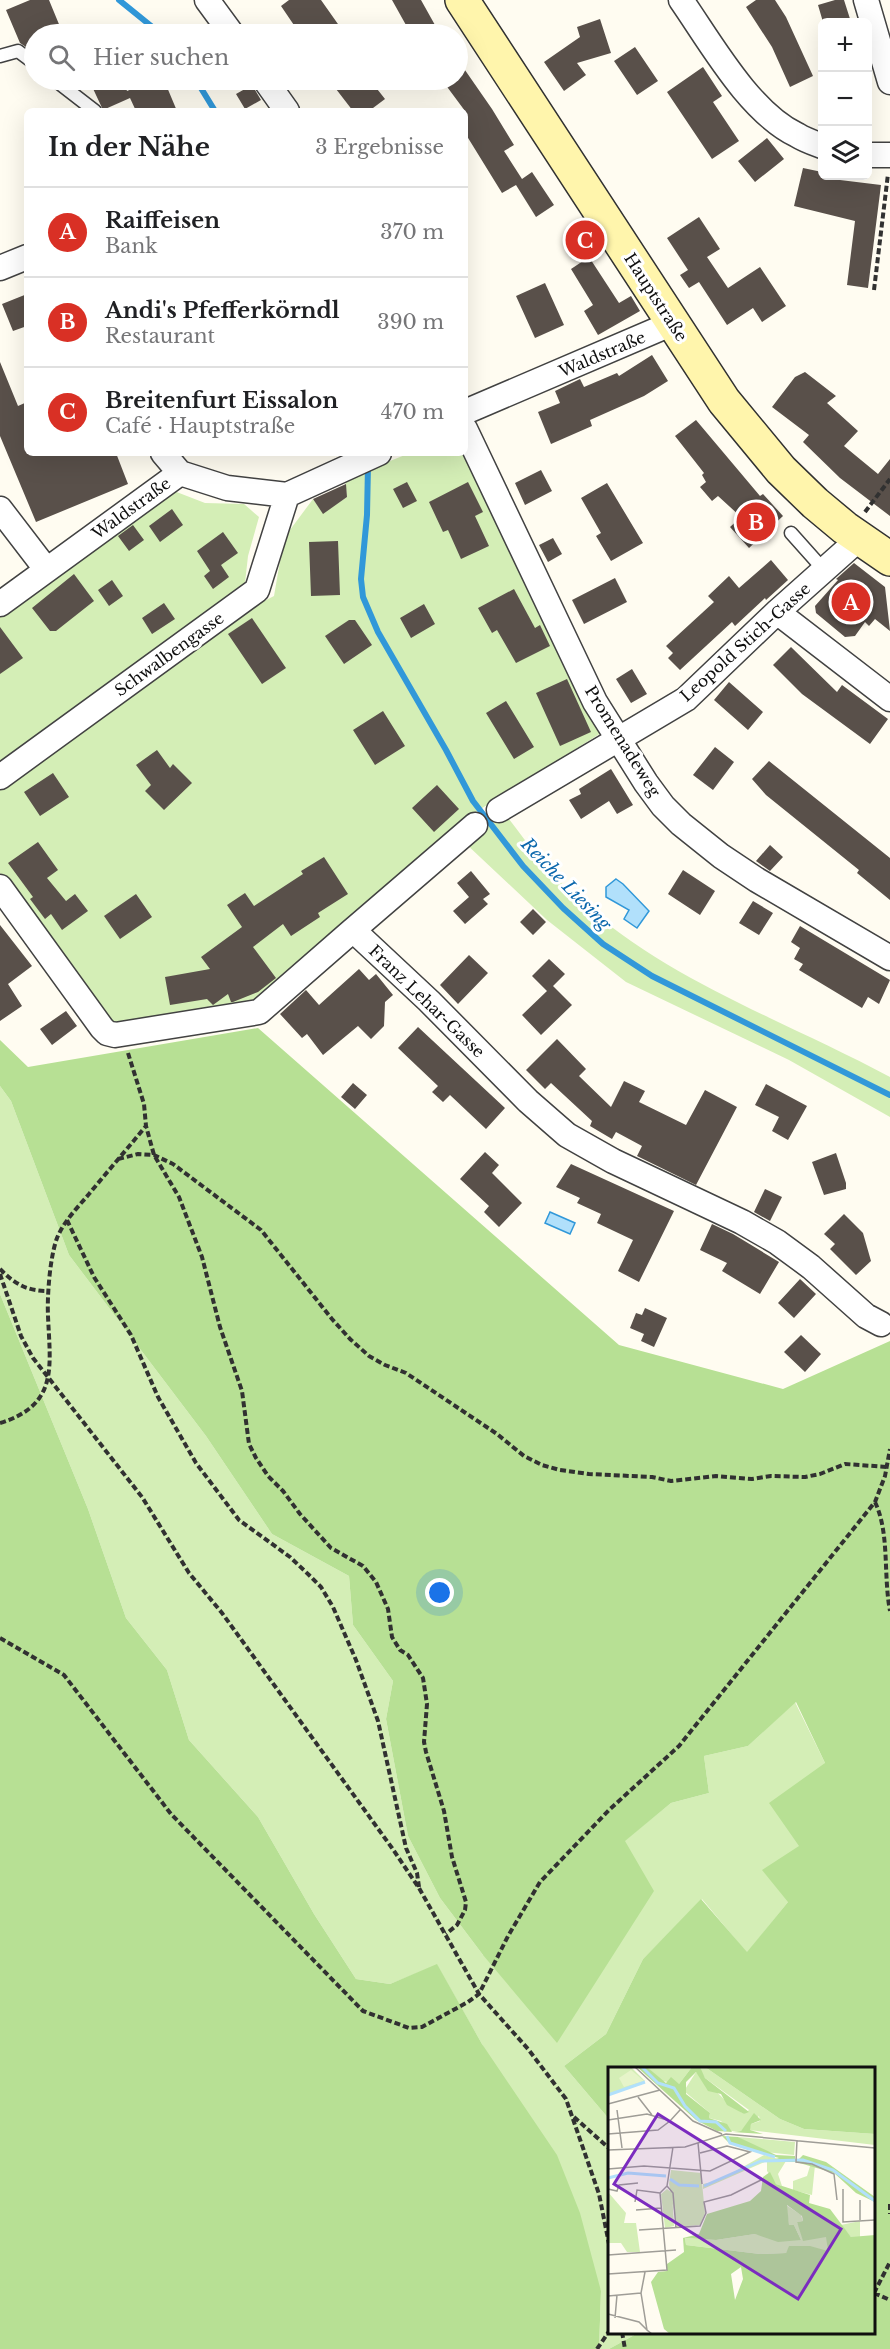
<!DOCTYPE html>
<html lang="de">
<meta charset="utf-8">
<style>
:root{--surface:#fff;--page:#f6f6f6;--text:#202124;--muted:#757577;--line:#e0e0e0;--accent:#d93025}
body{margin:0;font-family:"Libre Baskerville",serif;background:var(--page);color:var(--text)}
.controls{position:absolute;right:18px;top:18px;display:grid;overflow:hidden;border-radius:9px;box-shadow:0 6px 24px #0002}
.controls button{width:54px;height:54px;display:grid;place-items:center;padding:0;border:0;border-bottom:2px solid var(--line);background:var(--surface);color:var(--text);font:30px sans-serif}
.you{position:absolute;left:440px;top:1593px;width:21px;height:21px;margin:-15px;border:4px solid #fff;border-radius:50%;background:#1a73e8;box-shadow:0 0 0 9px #1a73e833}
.badge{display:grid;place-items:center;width:39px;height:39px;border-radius:50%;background:var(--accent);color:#fff;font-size:20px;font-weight:700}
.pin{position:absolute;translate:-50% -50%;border:3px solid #fff;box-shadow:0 2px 6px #0006}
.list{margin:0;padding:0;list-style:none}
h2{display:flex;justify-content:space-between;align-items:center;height:78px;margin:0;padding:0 24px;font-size:26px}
h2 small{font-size:20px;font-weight:400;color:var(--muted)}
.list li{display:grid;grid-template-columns:39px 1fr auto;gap:18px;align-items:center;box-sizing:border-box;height:90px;padding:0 24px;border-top:2px solid var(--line)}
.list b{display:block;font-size:22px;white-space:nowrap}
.list p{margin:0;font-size:20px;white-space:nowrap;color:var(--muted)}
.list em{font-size:20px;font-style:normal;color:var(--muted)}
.icon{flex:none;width:33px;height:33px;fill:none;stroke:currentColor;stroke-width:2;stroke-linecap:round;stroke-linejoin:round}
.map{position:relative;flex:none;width:890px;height:2349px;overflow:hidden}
.search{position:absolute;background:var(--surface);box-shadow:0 6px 24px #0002;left:24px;top:24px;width:444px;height:66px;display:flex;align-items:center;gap:15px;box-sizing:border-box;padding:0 21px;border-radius:33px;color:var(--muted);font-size:22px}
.panel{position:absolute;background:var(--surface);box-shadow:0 6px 24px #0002;left:24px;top:108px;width:444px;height:348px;border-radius:9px}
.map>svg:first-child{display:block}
</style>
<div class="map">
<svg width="890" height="2349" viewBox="0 0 890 2349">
<rect width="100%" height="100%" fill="#fffcf1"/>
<path fill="#d4eeb6" d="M410,453H464C508,548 557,639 601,733L468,817L254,1004L113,1024L64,962L0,873V787L229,619L274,596L284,538L313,499L323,513L347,497L345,479Z
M174,491L205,503L244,504L259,517L248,556L245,583L0,766V617L36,588Z
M506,815C528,844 550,874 577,898C667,981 784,1020 890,1077V1117L789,1060L626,982L547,920L464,842L475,833Z
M0,1086L11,1101L69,1255L206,1436L272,1534L349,1576L353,1625L393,1681L386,1719L408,1836L440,1898L483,1955L671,1803L709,1793L704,1756L748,1746L795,1702L825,1763L799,1847L788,1902L747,1953L702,1899L643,1959L606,2034L564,2066L609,2119L610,2332L638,2333L609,2349H599L601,2291L482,2044L437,1965L390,1984L356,1979L314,1914L258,1817L189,1740L167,1670L126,1618L88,1509L0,1294Z"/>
<path fill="#b7e094" d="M258,1028L619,1345L783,1389L890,1341V2349H609L638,2333L874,2332V2068H610L609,2119L564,2066L606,2034L643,1959L701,1899L747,1952L788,1902L762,1870L799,1846L769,1803L825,1763L796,1702L748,1746L704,1756L709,1793L671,1803L625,1841L654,1891L557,2043L483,1955L440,1898L408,1836L386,1719L393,1681L353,1625L349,1576L272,1534L206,1436L69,1255L11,1101L0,1086V1040L28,1067Z
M0,1294L88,1509L126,1618L167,1670L189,1740L258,1817L314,1914L356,1979L390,1984L437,1964L482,2044L557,2155L580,2213L601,2291L599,2349H0Z"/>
<path fill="#b1e0fb" stroke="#3198d9" stroke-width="1.5" d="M616,879L623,884L649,911L637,928L624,919L629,910L606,897V887Z
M550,1212L575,1223L570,1234L545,1223Z"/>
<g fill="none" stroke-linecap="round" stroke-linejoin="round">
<path stroke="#3198d9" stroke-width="6" d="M119,0L161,34
M196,80L215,111
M368,466L367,515L361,579L363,597L378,632L446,750L473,801L523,866L563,908L603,944L652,976L890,1095"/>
</g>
<path fill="#59504a" d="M30,0H49L63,34H34V44L26,47L20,43L6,10Z
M289,0H321L345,34H300L281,6Z
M392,0H421L440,34H411Z
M756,0H775L786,17L813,76L790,87L772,47L746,7Z
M835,0H844L851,22H823L818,5Z
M600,19L611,53L577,63L586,75L564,91L544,62L580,37L577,27Z
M635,47L658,81L637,95L614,61Z
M458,60L492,109L514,145L504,151L522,179L532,172L554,205L536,217L516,185L502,193L465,133V111L442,80H458Z
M703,67L722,96L713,102L739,141L712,159L667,92Z
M89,80H123L127,91L154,80H164L177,111H136L130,98L103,110Z
M349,80H370L385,99L369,111H353L336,89Z
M252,85L261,100L245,109L236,94Z
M767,138L784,159L755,182L738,161Z
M803,168L822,172V176L841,177L840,180L881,185L868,288L847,285L855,221L794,206Z
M699,217L720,249L707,257L728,288L760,267L786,306L762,322L753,308L727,325L699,282L689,288L680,275L688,270L667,238Z
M589,257L619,303L631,296L640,311L598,335L584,311L593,305L571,269Z
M545,283L564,325L535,338L516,296Z
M27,294V326L13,331L2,304Z
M652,355L668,381L644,396L590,420L592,426L551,444L538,412L560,403L555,391L580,379L584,387L617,373L619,376Z
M0,362L18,406L27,402V453H116L128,484L36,522L0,436Z
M805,372L836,396L827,403L858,431L844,446L878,474L890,459V516L840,478L803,442L809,435L772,407L795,377Z
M696,420L760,496L763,494L783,516L749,548L730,527L741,517L718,496L712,501L700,487L706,482L702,475L704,473L675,436Z
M541,470L552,491L525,505L515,483Z
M407,482L417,501L403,508L393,489Z
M468,482L483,512L475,516L489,546L461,559L448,530L443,532L429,502Z
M607,483L643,543L611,561L596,536L601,533L581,498Z
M346,484L347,497L323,514L313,499Z
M172,509L183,525L160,542L149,526Z
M133,525L144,540L129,551L118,536Z
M223,532L238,553L221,565L229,577L213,589L204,576L210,571L197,551Z
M553,538L562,554L548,562L539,545Z
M338,541L340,595L311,596L309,542Z
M771,560L788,580L766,600L765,598L735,626L732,622L680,670L668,658L673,653L666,646L714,602L708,596L729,576L739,588Z
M854,563L885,587L890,631L875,619L869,626L865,622L855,636L845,637L816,613L815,606L838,580L836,579Z
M74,574L94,601L56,631H50L32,608Z
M615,578L627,602L584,624L572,600Z
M112,580L123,596L109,606L98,590Z
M514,589L535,628L540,625L550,646L516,663L497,630L492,633L478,608Z
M164,603L175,619L152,634L142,618Z
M424,604L435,624L411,638L400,618Z
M252,618L286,668L262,684L228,634Z
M349,620H355L372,645L344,664L325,636Z
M0,627L23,658L0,674Z
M791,647L837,692L842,685L888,719L870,744L802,694L773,665Z
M632,669L647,694L631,703L616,679Z
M567,679L591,732L560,746L536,693Z
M729,682L763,712L748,730L714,700Z
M506,701L534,747L514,759L486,713Z
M383,711L405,746L375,765L353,730Z
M715,747L734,762L713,790L693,775Z
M157,750L170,768L173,764L192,783L164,810L145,791L151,785L136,765Z
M769,761L890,858V900L857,873L859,870L766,795L752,779Z
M611,769L633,805L617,814L609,801L581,819L569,800L581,794L579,789Z
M53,773L69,797L40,816L24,792Z
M437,785L459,809L434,832L412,808Z
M38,842L58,870L47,878L66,901L75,894L88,911L62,930L51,914L45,919L30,899L33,897L8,863Z
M770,845L783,857L770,871L756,861Z
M324,857L348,894L318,913L320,917L291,936L283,924L253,947L276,978L258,992L233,1002H231L228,994L213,1005L207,999L170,1005L165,977L210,969L201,957L242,927L227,905L245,893L254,906L303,874L301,871Z
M683,870L715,891L700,915L668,894Z
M471,871L490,894L483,899L488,904L465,924L453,911L469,897L457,883Z
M136,894L152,917L120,939L104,916Z
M753,901L773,913L759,935L739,923Z
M533,909L546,922L533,935L520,922Z
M0,925L32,966L8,984L22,1006L0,1021Z
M800,926L890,980L879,1004L868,997L862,1008L799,970L803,964L794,959L800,948L791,942Z
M469,955L488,973L458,1004L440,985Z
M549,959L565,974L553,986L572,1005L541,1035L522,1015L547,991L532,976Z
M359,969L369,980L376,974L393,995L385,1002L384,1026L371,1039L358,1026L323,1055L307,1034L302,1038L280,1014L306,990L319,1005Z
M66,1011L77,1026L52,1045L40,1029Z
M418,1027L505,1108L486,1129L450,1095L443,1102L432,1092L438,1086L398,1048Z
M557,1039L586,1069L579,1076L611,1107L624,1081L645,1091L639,1102L686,1125L705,1090L737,1107L696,1185L637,1156L642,1146L616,1132L612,1139L590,1126L592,1121L551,1083L545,1089L526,1070Z
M353,1083L367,1095L355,1109L341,1097Z
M766,1084L807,1106L788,1140L772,1131L779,1117L755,1105Z
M485,1152L499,1165L492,1173L522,1203L499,1227L484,1212L489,1206L460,1179Z
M836,1153L846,1183V1189L824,1195L812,1162Z
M571,1164L674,1211L639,1282L618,1271L633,1240L597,1223L601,1214L577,1203L580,1198L556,1187Z
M765,1189L782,1197L770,1221L754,1212Z
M844,1214L863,1233L871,1261L856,1275L830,1249L835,1244L824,1234Z
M712,1224L733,1234L779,1262L760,1294L722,1271L727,1263L700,1250Z
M800,1279L816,1294L794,1318L778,1303Z
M645,1308L667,1318L654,1347L641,1341L644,1334L630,1328L636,1313L642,1315Z
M801,1335L821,1354L805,1372L784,1352Z"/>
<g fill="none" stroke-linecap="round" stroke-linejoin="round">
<g stroke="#424242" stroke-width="15">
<path id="service" d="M0,56L18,51L34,63
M55,80L95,111
M791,533L824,570"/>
</g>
<g stroke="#424242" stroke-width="27">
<path id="minor" d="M207,0L232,34
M681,0C711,43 749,112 797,135C805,140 814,143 822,146
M866,0L890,82
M265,80L287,111
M868,155H890
M0,268L27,257
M465,412L673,323
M465,429L595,702L646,783L663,806L681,824L721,856L757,880L890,958
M163,453L180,473
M0,509L46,569
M0,604L180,473L227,488L287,495L379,453
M777,612L890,699
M0,777L257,590L287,495
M499,810L686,699L777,612L860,538
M0,887L102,1028L107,1033L115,1035L259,1012L353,930L429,1001L528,1101L567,1135L613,1161L742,1222L777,1242L811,1267L866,1316L881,1324
M353,930L475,825"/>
</g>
<g stroke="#313131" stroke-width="36">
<path id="secondary" d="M462,0L724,401L781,470L815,503L845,528L890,559"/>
</g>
<path stroke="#313131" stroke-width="4" stroke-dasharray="6 3" stroke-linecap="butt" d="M874,290L888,174
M865,512L890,479
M128,1053L144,1104L146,1126L154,1155L179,1197L202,1257L220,1327L242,1391L249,1444L256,1458L268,1476L283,1491L300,1514L331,1548L363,1566L376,1582L388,1609L392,1637L400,1650L408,1655L423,1678L427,1704L424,1742L426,1752L444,1811L452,1857L466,1902L465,1910L457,1925L446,1934
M118,1159L138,1154L154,1155L173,1164L261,1230L332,1319L350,1339L369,1356L385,1365L406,1373L497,1434L524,1456L542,1465L560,1470L589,1474L652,1477L671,1481L716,1476L752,1479L771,1476L805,1477L820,1474L845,1464L888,1467
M67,1220L94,1277L131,1335L158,1397L196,1463L239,1520L290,1557L309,1575L321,1587L333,1607L356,1660L378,1721L406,1848L417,1873L419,1887
M0,1269C16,1285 27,1291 49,1291
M0,1274L21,1336L33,1358L142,1497L189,1573L222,1613L392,1848L419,1888L479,1994L528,2049L566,2099L599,2194L610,2249
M0,1423C59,1405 50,1366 48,1316C47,1295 50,1257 57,1238C64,1221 78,1207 89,1194C108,1171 127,1149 146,1126
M875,1502C890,1534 883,1574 890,1611
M0,1638L64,1675L171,1814L363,2011L409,2028L422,2027L468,2002L479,1994L508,1936L540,1882L609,1810L679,1746L875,1502L885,1476L890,1449
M574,2117L610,2149
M890,2204V2214
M874,2293L890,2262
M874,2293L890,2300
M622,2332L625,2349
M597,2349L610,2330"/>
<use href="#service" stroke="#fff" stroke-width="12"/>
<use href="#minor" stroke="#fff" stroke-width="24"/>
<use href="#secondary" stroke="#fff5ac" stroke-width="33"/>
</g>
<g text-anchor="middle" stroke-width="6" stroke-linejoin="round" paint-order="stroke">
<g font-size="16" fill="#0f0f0f" stroke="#fff">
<text transform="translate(656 297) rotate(57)" y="6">Hauptstraße</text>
<text transform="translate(602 354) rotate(-23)" y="6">Waldstraße</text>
<text transform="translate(131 508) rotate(-36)" y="6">Waldstraße</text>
<text transform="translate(745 642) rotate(-42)" y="6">Leopold Stich-Gasse</text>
<text transform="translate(169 654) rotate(-36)" y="6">Schwalbengasse</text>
<text transform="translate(623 741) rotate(58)" y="6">Promenadeweg</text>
<text transform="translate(427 1001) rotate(44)" y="6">Franz Lehar-Gasse</text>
</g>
<g font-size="18" font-style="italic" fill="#0c68ad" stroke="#fff">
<text transform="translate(566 884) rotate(46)" y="6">Reiche Liesing</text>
</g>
</g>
<g transform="translate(608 2067)">
<rect width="267" height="267" fill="#fffcf1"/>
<path d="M0,0H23L37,14L1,27ZM39,0H84L71,17L54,14ZM97,0L172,52L196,62L267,67V78L141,63L143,57L152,54L151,49L133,64H122L113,54L101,51L102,46L76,24L88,5L122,38L136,47L141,43L97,11L91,1ZM130,70L187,75L186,88L157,85ZM156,88L178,94L170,107L174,119L168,117L159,104V95L166,94H159L95,122V117L110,114ZM207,98L204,128L185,123V114L199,109L202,99ZM63,103L93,106L97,146L92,158L69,160L61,117ZM59,122L64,126L66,159L57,161L53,127ZM0,125L18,146L16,156H28L32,185H19L13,176H0ZM178,138L193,148L195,154L189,155L195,169L219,170L220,185L182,179L178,186L152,187L78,178L77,171L108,173L147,167L193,173L186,158H181ZM252,154V170H243L233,158Z" fill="#d4eeb6"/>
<path d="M29,0H39L58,16L63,10L71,17L84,0H92L97,11L141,45L136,47L119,38L113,27L100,24L88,5L78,15V27L102,46L101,51L119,57L124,65L133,64L146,46L153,53L143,57L142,63L155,67L109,64L88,53ZM97,0H267V67L196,62L172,52ZM114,69L130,70L168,88L187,89V95H159L171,91L122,77ZM195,88L218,95L267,130V135L248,126L226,106L188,95ZM162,105L168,117L202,128L201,136L222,142L243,170L267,168V267H62L56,262L43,215L50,205L59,204V197L76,185L75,171L91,167L99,147L142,134L153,124L155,110ZM179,138L194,149L195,154L189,155L195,174L218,170L220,184L202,179H181L178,186L152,187L78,178L77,171L108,173L147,167L170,175L193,173L186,158H181ZM133,200L135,212L127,233L123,207Z" fill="#b7e094" fill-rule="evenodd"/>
<path d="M23,3L36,14L16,20L11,11Z" fill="#e6f4c9"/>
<path fill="none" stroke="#b1e0fb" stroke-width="3" d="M34,0L50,16L66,21L77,39L92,54L108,55L118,64M0,28L37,15M119,69L122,76L167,90M0,111L20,106L58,109M62,112L71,118L91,119M96,119L153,94L195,93L225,103L267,134"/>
<path fill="none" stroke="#9f9d97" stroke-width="1.5" d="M27,0L85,54L114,67M30,30L44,48M0,37L52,23M9,43L14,81M0,53L39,47L62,54L72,43M0,67L50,63L62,54M189,73L188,95L204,97L226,107L229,133M90,76L94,117M0,83L77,80L118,67L267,81M0,102L36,99L102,104L142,85L119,79L92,86M59,119L65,126L68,161M0,122L9,124L11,118L30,116M235,122V155L267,153M252,133V153M27,135L29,123L52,126M28,143L53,141M31,163L92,159L98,146L96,135L123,128L153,113M0,188L68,183M37,205L33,226L39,263L44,267M0,207L59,203L52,126L59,119L65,80M0,229L33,226M0,247L31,255L39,263M7,251L9,228"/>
<path fill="#7b2cbf" fill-opacity="0.15" stroke="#7b2cbf" stroke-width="3" d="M50,47L233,162L190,232L6,117Z"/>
<rect width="267" height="267" fill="none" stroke="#0f0f0f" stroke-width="3"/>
</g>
</svg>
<div class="controls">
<button>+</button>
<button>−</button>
<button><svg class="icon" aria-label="layers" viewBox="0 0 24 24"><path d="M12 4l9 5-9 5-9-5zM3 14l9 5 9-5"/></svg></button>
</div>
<div class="you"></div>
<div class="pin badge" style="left:851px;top:602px">A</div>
<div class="pin badge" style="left:756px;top:522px">B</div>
<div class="pin badge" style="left:585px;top:240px">C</div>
<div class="search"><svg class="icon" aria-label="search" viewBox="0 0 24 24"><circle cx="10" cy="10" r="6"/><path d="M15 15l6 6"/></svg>Hier suchen</div>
<section class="panel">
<h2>In der Nähe<small>3 Ergebnisse</small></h2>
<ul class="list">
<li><span class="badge">A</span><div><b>Raiffeisen</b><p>Bank</p></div><em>370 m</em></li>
<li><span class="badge">B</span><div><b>Andi's Pfefferkörndl</b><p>Restaurant</p></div><em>390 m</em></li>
<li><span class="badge">C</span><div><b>Breitenfurt Eissalon</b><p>Café · Hauptstraße</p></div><em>470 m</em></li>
</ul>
</section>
</div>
